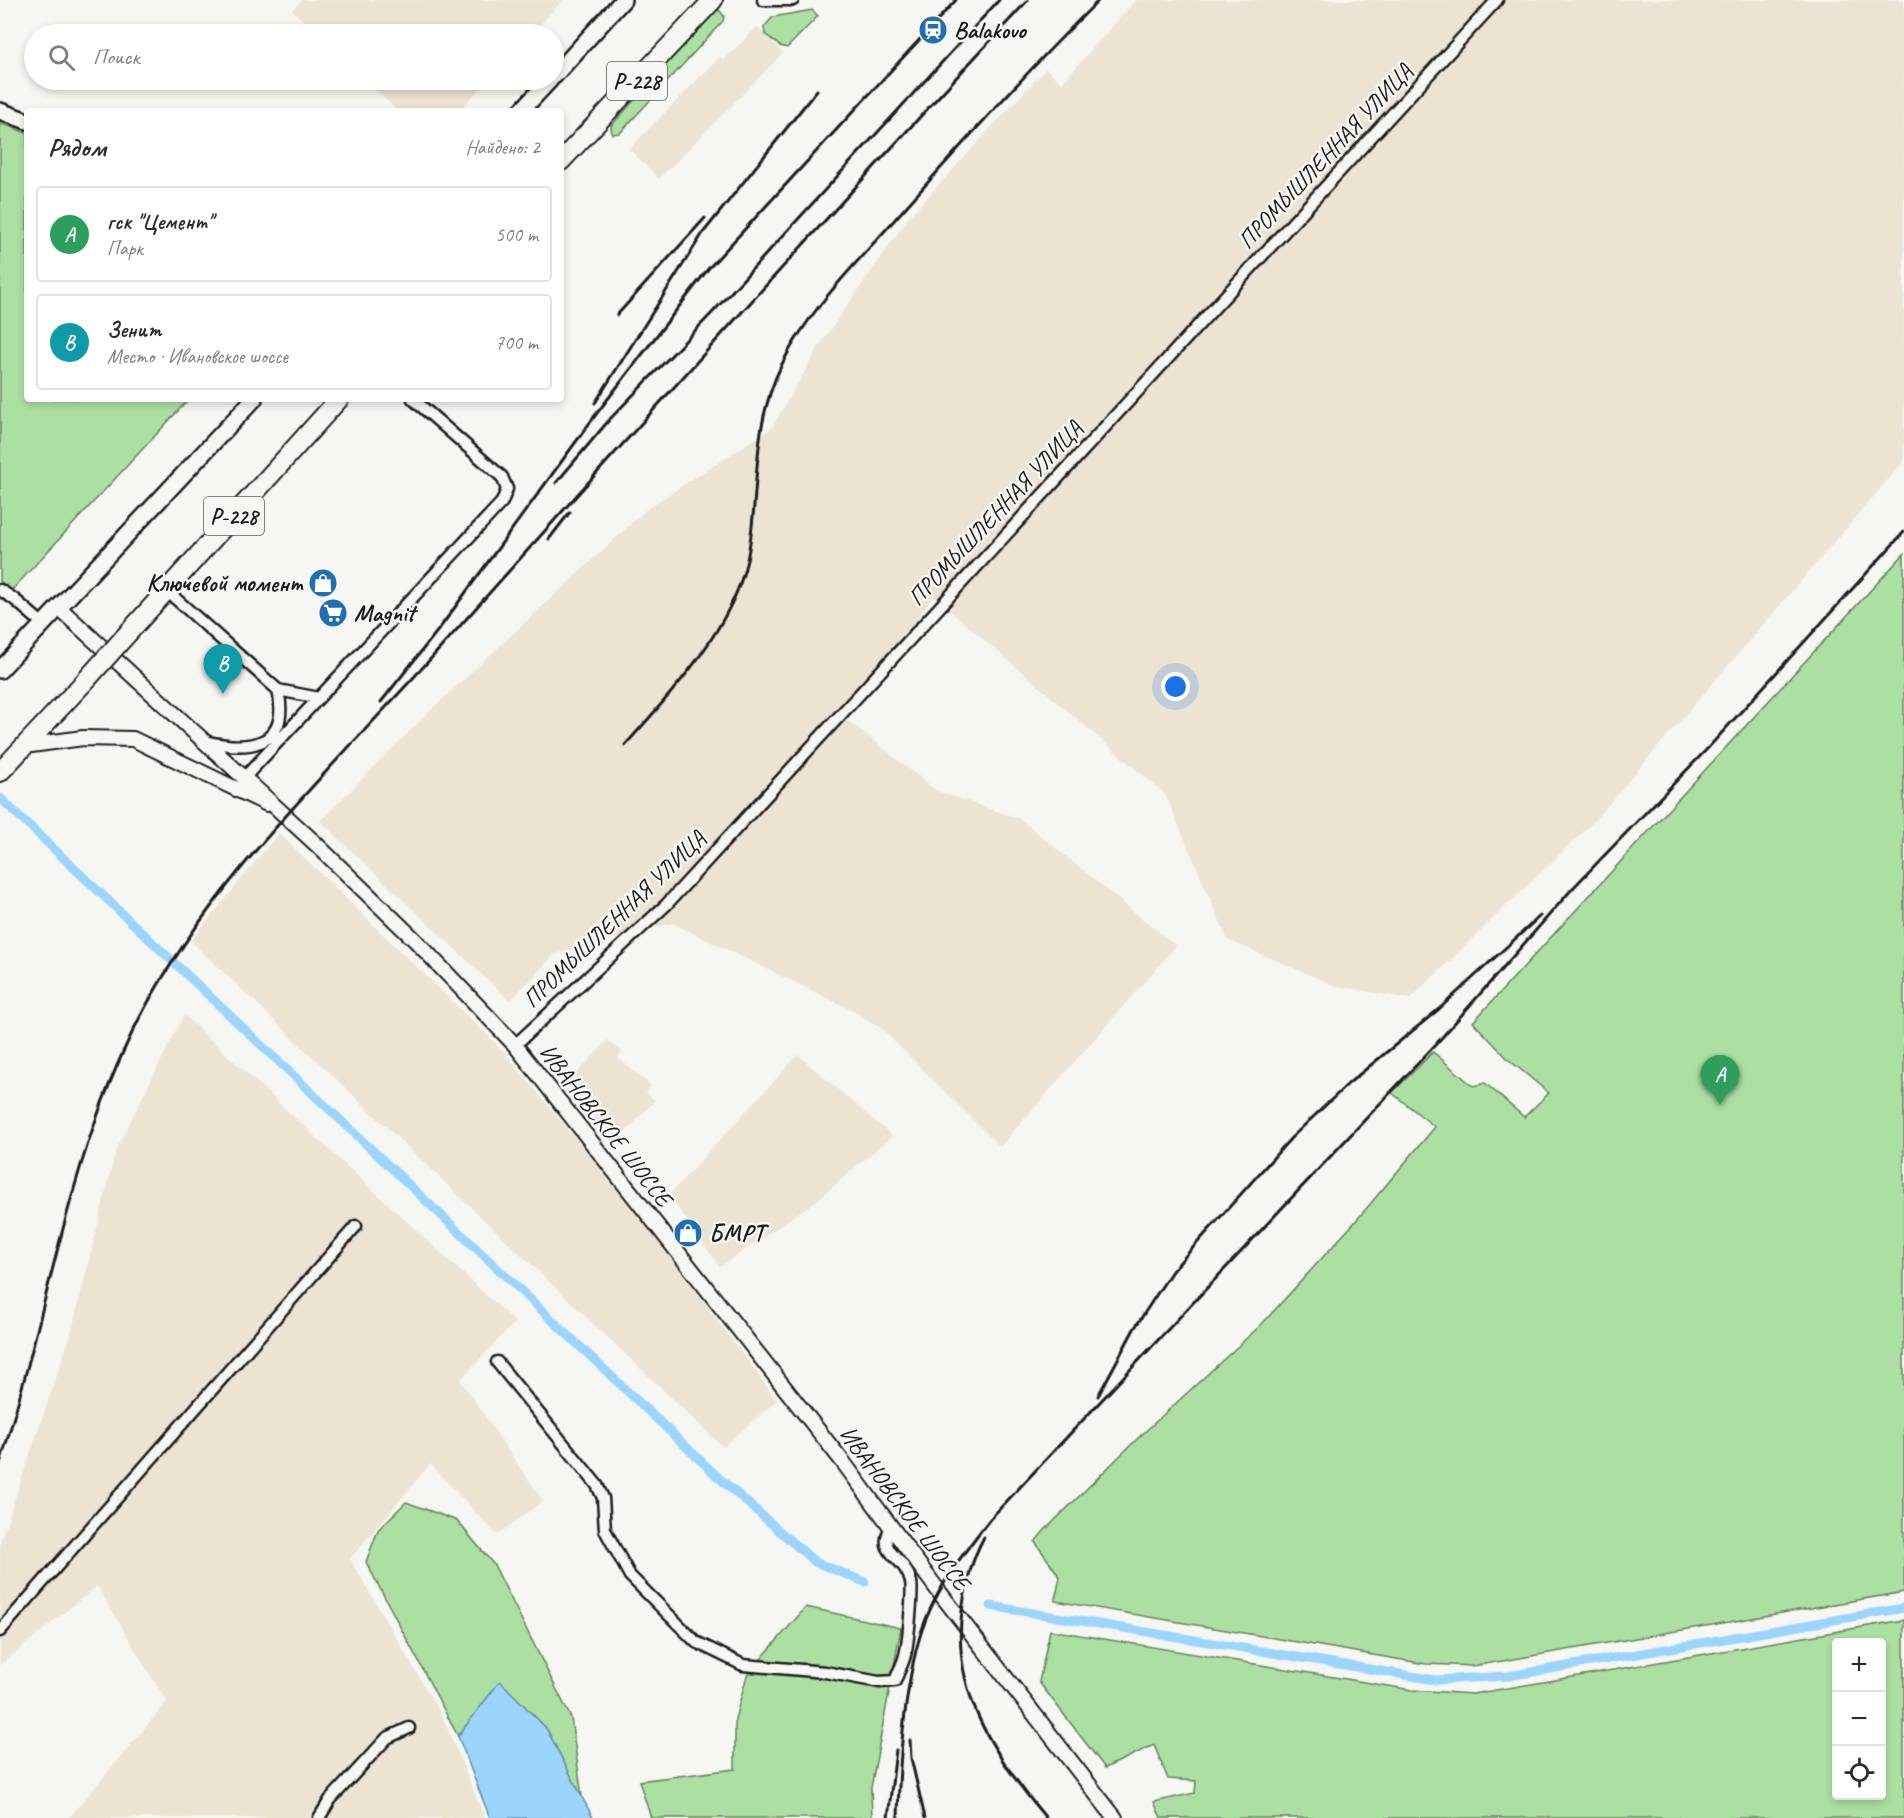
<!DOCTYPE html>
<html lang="ru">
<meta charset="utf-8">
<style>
:root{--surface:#fff;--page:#f2f2f3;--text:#2b2b33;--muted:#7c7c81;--line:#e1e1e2;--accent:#7c3aed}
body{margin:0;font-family:Caveat,sans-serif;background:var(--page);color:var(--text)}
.controls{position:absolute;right:18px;bottom:18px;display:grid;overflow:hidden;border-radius:6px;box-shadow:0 3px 9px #0003}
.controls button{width:54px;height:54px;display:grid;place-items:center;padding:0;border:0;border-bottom:2px solid var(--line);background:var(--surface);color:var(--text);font:30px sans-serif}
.you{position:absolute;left:1176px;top:687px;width:21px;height:21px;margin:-15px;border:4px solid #fff;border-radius:50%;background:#1a73e8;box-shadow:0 0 0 9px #1a73e833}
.badge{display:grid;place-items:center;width:39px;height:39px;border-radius:50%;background:var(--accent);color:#fff;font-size:20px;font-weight:700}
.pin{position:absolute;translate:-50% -50px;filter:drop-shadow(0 2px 3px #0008)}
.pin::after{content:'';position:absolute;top:32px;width:21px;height:18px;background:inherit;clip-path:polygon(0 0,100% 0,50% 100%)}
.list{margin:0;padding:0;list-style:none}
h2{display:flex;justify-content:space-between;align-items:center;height:78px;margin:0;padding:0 24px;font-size:26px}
h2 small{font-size:20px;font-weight:400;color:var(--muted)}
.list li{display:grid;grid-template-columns:39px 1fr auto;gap:18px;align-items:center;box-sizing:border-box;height:96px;margin:0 12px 12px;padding:0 12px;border:2px solid var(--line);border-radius:6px}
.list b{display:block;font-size:22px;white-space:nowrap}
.list p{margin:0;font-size:20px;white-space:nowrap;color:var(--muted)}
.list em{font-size:20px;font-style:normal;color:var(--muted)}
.icon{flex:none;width:33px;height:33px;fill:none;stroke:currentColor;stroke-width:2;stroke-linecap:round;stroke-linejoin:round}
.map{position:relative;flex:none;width:1904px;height:1818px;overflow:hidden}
.search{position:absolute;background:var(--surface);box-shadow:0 3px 9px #0003;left:24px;top:24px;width:540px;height:66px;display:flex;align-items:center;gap:15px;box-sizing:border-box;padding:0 21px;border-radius:33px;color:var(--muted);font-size:22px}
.panel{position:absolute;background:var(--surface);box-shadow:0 3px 9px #0003;left:24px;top:108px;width:540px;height:294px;border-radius:6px}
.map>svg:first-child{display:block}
</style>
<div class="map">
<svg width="1904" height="1818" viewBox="0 0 1904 1818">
<rect width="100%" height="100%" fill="#f6f6f2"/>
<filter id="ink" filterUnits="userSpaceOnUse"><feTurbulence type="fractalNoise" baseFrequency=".0167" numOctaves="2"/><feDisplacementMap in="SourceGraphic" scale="12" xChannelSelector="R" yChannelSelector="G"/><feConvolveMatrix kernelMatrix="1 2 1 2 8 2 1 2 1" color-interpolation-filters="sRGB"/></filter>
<g filter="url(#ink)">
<path fill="#ece3d2" d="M302,0H563L531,34H318L292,10Z
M1136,0H1904V461L1595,820L1410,999L1336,986L1228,940L1165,794L933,596L846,719L937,791L1020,819L1176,946L1000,1147L881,1028L852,1010L672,923L555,954L510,1001L320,821L429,712L648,508L772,428L820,345L909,217L1046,69L1062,83Z
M757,27L783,53L659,179L629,149L720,57L724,60Z
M365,80H488L459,111H398Z
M279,833L504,1052L636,1212L777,1400L723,1447L191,941Z
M184,1015L515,1322L460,1380L543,1501L497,1535L430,1464L350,1559L443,1718L485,1818H69L167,1702L97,1586L0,1665V1542L71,1334L116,1150Z
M608,1040L622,1052L618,1058L651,1086L646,1093L655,1100L615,1143L568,1083Z
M798,1055L892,1136L817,1200L720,1267L669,1195Z"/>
<path fill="#ace0a2" stroke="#647e5f" stroke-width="1.5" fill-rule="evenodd" d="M719,10L724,16L723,21L620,133L612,134L611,126L715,11Z
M812,10L818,16L787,48L780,46L765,34L764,27L773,17Z
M0,123L27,133V399H189L11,591L0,581Z
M1904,554V1592L1473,1666L1426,1664L1055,1601L1060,1577L1035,1542L1044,1531L1137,1439L1261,1325L1355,1222L1435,1127L1392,1093L1433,1052L1473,1086L1485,1083L1524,1117L1549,1093L1509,1060L1473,1022Z
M406,1502L457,1521L494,1565L571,1718L582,1797L546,1728L500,1682L458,1736L366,1562L378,1530Z
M806,1607L901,1628L871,1788L872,1818H651L639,1781L735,1769V1719L747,1675Z
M1904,1620V1818H1161L1154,1802L1195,1793L1196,1781L1168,1779L1154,1745L1105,1768L1039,1682L1050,1630L1412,1690L1473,1694ZM1836,1642H1882V1796H1836Z"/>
<path fill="#9bd5fc" stroke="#688ba2" stroke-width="1.5" d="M500,1681L546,1728L593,1818H490L458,1736Z"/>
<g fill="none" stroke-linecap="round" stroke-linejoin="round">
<path stroke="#9bd5fc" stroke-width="9" d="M0,798L718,1477L815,1562L865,1582
M991,1606L1435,1680L1509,1676L1904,1608"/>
<g stroke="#1c1c1c" stroke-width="15">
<path id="minor" d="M763,0H793
M0,590L14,599L43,624
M167,591L278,690L319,698
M204,741C247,751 291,749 278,690
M244,778L502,502L507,489L502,477L413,399
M515,1045L666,905L1497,0
M497,1362L597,1485L603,1498L605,1530L630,1576L696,1642L743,1665L825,1672L879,1682L895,1681C898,1672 903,1664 905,1655C908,1645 913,1591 911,1582C904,1554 876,1555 891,1527
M0,1631L356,1226
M319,1818L330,1800L387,1738L409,1728"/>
</g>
<g stroke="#1c1c1c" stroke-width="18">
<path id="tertiary" d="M58,607L316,844L415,940L515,1045L843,1462L940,1593L1115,1818
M24,746L83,738L133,739L267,804"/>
</g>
<g stroke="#1c1c1c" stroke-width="20">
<path id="secondary" d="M554,76L623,0
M0,111L27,121
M521,111L550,80
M0,670L254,399"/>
</g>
<g stroke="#1c1c1c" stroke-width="22">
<path id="trunk" d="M561,161L713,0
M129,632L339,399
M0,772L88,678"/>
</g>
<use href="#minor" stroke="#f6f6f2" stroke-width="10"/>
<use href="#tertiary" stroke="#f6f6f2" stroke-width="14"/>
<use href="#secondary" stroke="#f6f6f2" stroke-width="15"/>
<use href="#trunk" stroke="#f6f6f2" stroke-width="18"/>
<path stroke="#1c1c1c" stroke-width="3" d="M617,315L705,218
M595,403L703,233L817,90
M556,483L610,419L713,312L999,0
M549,539L570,512
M381,702L439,629L597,413L708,269L956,0
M625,745C671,694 732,628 747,560C761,491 749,431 782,364C809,309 857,263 897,217C962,144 1029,69 1099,0
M1098,1396L1134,1329L1172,1271L1291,1138L1349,1083L1439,1009L1540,916
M0,1463C48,1315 67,1158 139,1019C214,876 338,763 444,644C637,427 831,212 1028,0
M984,1537C971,1561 966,1584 962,1611C951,1693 996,1758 1046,1818
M910,1740L911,1758L925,1818
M888,1818L896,1750
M898,1818C899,1762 905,1671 926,1619C941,1582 965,1551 990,1519L1437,1043L1572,889L1708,748L1904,532"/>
<g stroke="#1c1c1c" stroke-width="22" stroke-linecap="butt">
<path id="trunk-bridge" d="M88,678L129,632"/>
</g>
<use href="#trunk-bridge" stroke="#f6f6f2" stroke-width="18"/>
</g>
</g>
<defs>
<g id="station-disc" transform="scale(1.5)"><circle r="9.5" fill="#1f6fb2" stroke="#f6f6f2"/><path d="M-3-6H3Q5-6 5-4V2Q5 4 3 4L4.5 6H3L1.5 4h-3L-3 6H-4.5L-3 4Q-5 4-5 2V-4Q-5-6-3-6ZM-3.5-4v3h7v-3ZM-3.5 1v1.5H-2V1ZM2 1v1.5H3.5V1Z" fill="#fff"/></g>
<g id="shop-disc" transform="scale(1.5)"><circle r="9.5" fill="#1f6fb2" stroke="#f6f6f2"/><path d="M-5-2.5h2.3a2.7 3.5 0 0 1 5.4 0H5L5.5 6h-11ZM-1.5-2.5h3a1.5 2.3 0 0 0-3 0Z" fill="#fff"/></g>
<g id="supermarket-disc" transform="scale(1.5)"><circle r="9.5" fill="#1f6fb2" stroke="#f6f6f2"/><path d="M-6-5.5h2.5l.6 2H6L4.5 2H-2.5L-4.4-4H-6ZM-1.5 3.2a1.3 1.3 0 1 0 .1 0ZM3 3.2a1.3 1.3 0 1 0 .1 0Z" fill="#fff"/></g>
</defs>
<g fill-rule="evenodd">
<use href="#station-disc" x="933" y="30"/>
<use href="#shop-disc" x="323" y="583"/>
<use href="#supermarket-disc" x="333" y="613"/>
<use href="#shop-disc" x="688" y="1233"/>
</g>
<g text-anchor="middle" stroke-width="5" stroke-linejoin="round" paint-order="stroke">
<g fill="#f6f6f2" stroke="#5d5d5c" stroke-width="1.5">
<rect x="607" y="62" width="60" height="38" rx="4.5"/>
<rect x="204" y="497" width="60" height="38" rx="4.5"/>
</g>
<g font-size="22" font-weight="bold" fill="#1c1c1c">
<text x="637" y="89">Р-228</text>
<text x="234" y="524">Р-228</text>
</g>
<g font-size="24" font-weight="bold" fill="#1c1c1c" stroke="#f6f6f2" text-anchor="start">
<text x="954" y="38">Balakovo</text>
<text x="302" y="591" text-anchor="end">Ключевой момент</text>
<text x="354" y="621">Magnit</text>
<text x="709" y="1241">БМРТ</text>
</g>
<g font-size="24" fill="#1c1c1c" stroke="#f6f6f2">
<text transform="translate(1325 156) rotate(-47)" y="8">ПРОМЫШЛЕННАЯ УЛИЦА</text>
<text transform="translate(995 513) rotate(-47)" y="8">ПРОМЫШЛЕННАЯ УЛИЦА</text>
<text transform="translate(614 919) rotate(-44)" y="8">ПРОМЫШЛЕННАЯ УЛИЦА</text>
<text transform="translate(606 1125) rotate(52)" y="8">ИВАНОВСКОЕ ШОССЕ</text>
<text transform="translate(905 1508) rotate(53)" y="8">ИВАНОВСКОЕ ШОССЕ</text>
</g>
</g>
</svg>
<div class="controls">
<button>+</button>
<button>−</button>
<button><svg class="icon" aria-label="locate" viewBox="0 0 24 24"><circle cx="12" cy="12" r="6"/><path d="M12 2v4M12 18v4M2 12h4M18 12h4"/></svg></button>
</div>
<div class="you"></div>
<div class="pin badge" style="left:1720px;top:1105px;background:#2e9e5b">A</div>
<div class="pin badge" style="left:223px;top:694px;background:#0f9aa8">B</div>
<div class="search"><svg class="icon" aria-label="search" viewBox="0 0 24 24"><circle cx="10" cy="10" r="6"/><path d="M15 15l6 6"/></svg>Поиск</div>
<section class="panel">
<h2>Рядом<small>Найдено: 2</small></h2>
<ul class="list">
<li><span class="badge" style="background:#2e9e5b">A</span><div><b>гск &quot;Цемент&quot;</b><p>Парк</p></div><em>500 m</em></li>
<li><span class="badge" style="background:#0f9aa8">B</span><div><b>Зенит</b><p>Место · Ивановское шоссе</p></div><em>700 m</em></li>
</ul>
</section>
</div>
